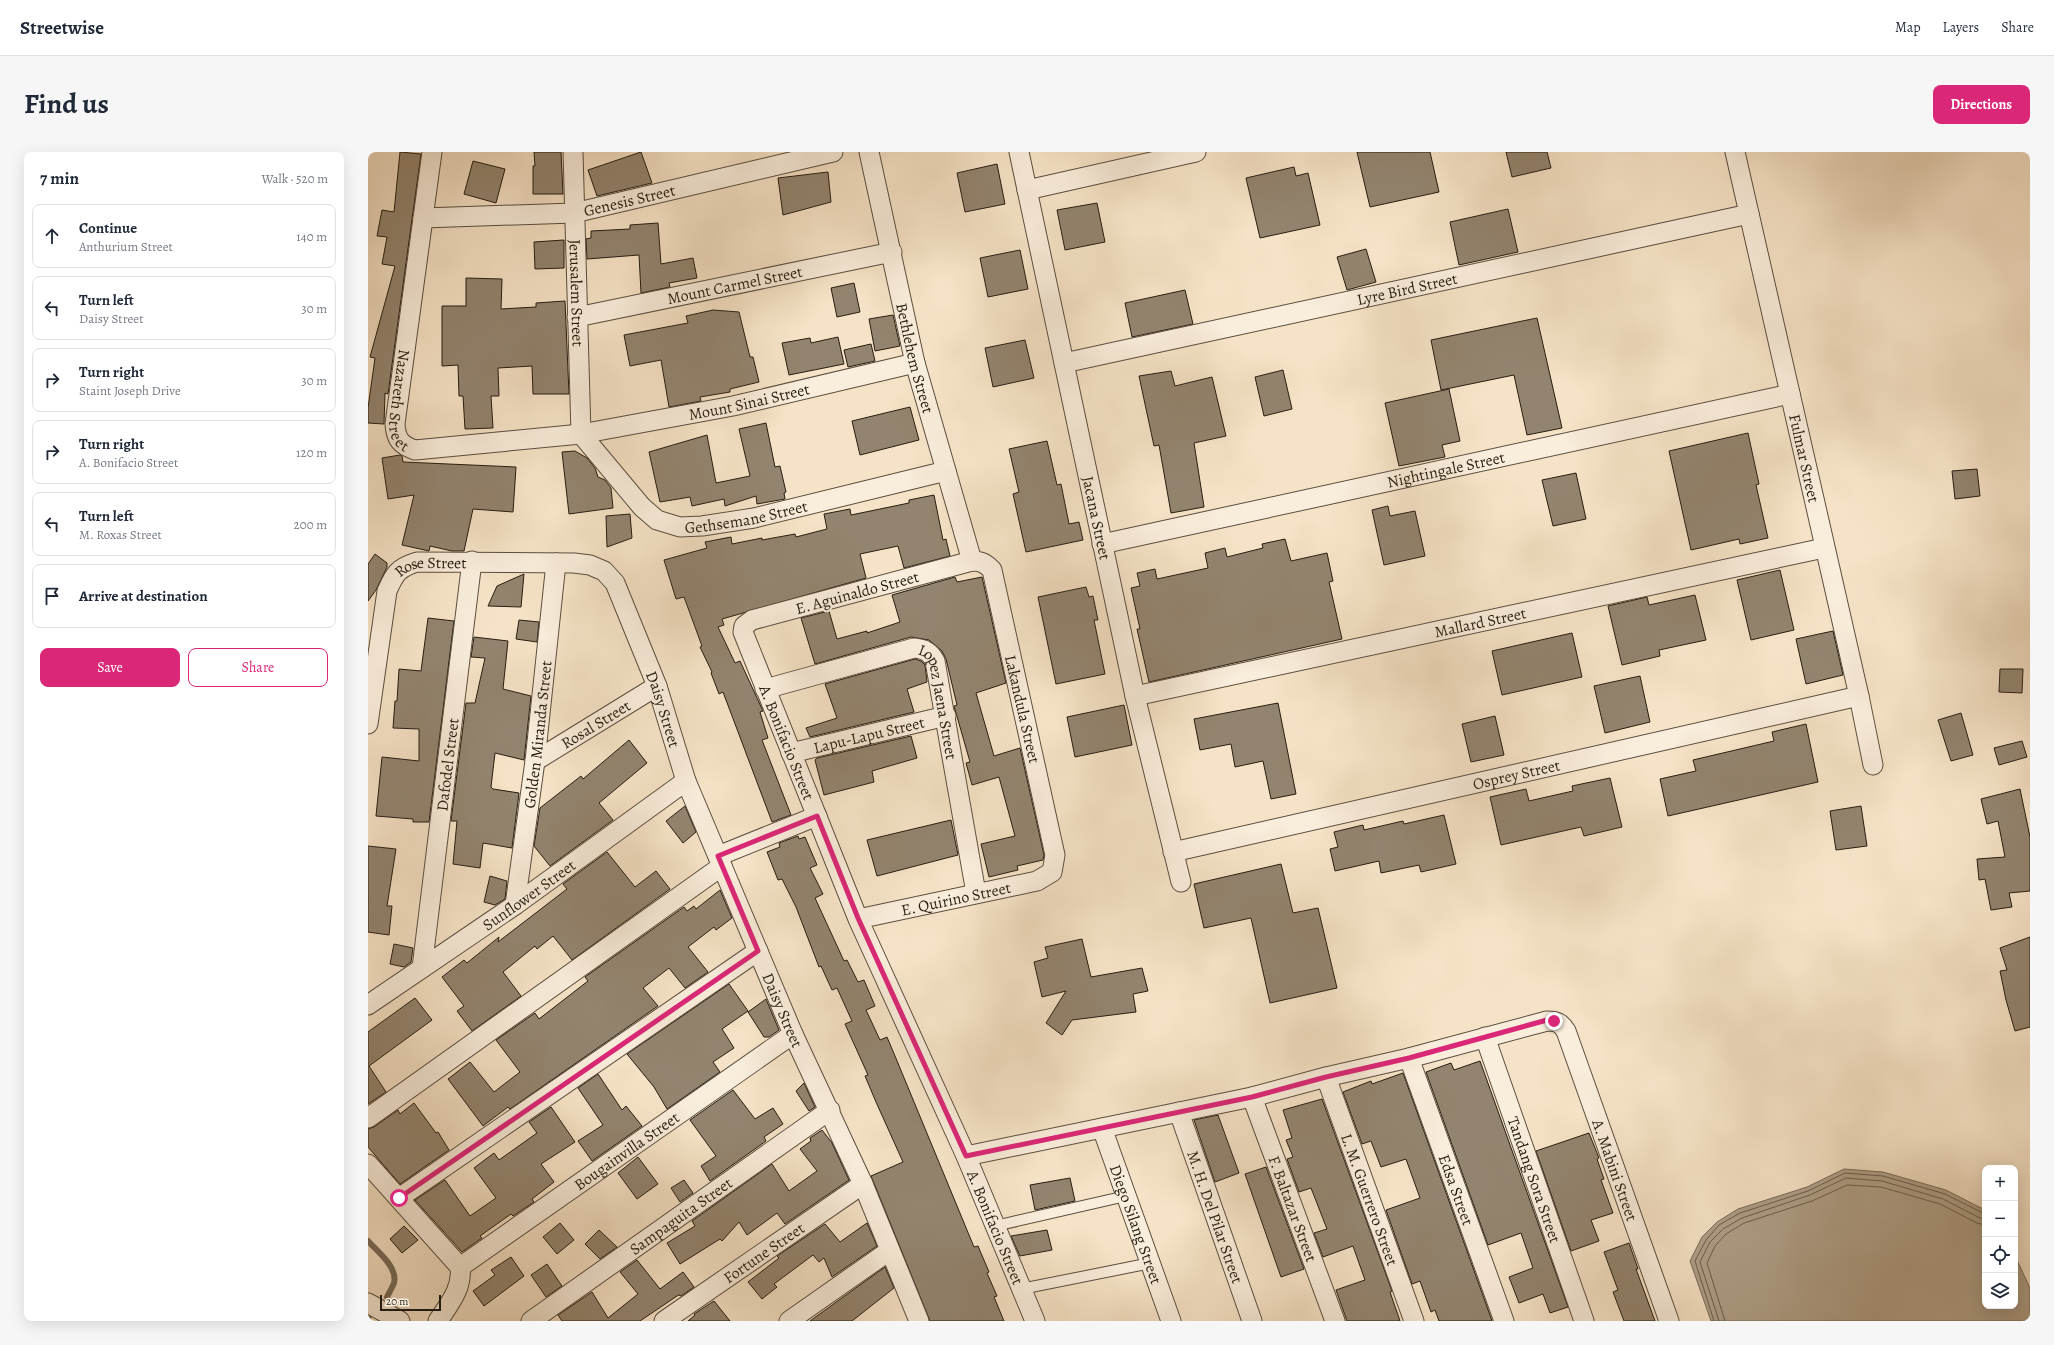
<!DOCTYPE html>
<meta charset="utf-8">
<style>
:root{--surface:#fff;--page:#f6f6f7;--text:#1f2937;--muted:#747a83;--line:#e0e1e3;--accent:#db2777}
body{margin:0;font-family:Alegreya,serif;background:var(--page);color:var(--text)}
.controls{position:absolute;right:12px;bottom:12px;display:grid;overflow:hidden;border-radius:8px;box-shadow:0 4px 16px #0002}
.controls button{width:36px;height:36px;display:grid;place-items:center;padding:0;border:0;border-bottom:1px solid var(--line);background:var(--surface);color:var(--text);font:20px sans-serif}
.scale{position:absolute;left:12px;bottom:10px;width:61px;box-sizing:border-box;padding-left:4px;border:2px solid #271d10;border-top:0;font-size:11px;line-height:14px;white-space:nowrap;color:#271d10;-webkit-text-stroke:3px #f9eddb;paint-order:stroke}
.stop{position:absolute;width:12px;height:12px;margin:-9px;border:3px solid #db2777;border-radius:50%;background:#fff}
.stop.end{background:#db2777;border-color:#fff;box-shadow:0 1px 4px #0008}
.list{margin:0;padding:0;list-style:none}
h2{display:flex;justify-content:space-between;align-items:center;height:52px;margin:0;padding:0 16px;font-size:17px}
h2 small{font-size:13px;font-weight:400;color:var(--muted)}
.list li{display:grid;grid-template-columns:26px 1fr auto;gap:12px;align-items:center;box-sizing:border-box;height:64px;margin:0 8px 8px;padding:0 8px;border:1px solid var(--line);border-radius:8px}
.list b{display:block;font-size:15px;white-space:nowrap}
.list p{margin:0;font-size:13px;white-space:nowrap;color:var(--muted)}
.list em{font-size:13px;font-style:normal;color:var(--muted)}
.actions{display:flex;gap:8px;padding:12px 16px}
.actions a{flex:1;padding:9px 0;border:1px solid var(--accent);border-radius:8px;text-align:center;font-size:14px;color:var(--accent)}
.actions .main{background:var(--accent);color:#fff}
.icon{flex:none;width:22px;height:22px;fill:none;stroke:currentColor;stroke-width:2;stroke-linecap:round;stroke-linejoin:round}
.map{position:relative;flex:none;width:1662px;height:1169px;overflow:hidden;border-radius:8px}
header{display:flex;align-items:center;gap:24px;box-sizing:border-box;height:56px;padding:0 20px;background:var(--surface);border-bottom:1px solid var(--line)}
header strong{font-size:19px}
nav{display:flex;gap:22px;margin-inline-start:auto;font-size:14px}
.intro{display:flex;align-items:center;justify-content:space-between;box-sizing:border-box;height:96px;padding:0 24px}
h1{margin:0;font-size:28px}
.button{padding:10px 18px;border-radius:8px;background:var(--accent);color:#fff;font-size:14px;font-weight:700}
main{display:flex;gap:24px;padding:0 24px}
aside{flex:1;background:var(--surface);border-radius:8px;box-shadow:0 4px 16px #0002}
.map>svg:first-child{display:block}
</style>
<header>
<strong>Streetwise</strong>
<nav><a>Map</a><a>Layers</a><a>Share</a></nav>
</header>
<div class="intro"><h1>Find us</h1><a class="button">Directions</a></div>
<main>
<aside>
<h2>7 min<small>Walk · 520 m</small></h2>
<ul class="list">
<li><svg class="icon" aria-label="ahead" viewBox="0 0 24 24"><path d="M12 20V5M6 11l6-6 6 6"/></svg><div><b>Continue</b><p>Anthurium Street</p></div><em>140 m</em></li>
<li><svg class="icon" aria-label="left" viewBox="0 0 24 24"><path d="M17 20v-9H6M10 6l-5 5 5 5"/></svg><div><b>Turn left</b><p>Daisy Street</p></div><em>30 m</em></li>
<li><svg class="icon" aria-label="right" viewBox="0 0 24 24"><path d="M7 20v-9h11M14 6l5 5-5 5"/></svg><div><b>Turn right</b><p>Staint Joseph Drive</p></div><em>30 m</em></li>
<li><svg class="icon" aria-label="right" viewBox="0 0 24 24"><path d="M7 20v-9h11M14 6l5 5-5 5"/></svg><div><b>Turn right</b><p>A. Bonifacio Street</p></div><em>120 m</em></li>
<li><svg class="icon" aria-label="left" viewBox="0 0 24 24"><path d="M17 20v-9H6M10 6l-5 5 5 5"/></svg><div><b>Turn left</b><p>M. Roxas Street</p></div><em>200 m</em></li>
<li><svg class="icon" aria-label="arrive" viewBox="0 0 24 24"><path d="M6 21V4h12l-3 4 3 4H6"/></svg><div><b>Arrive at destination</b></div></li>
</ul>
<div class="actions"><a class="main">Save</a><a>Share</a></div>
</aside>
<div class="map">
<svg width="1662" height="1169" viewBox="0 0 1662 1169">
<rect width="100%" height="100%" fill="#f6e3c7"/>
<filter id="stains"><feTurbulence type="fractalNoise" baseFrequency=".005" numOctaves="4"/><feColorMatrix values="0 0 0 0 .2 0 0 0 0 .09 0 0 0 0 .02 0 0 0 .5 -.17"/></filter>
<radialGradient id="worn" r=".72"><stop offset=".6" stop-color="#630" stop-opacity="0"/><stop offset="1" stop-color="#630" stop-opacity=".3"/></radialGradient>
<path fill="#b0a089" stroke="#796c59" d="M1476,1017L1515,1020L1578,1038L1617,1058V1154H1647V1104L1662,1136V1169H1343L1322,1109L1334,1085L1349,1070L1370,1057L1439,1035Z"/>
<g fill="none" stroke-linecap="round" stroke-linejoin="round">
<path stroke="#6c5e4c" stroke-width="1" d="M1346,1169L1327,1109L1338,1088L1351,1073L1372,1061L1440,1039L1477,1021L1515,1024L1577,1042L1617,1062
M1351,1169L1332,1110L1342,1090L1355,1077L1374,1066L1442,1043L1478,1026L1514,1029L1575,1047L1612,1066L1617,1067
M1357,1169L1339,1111L1347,1094L1358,1082L1376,1071L1444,1049L1479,1033L1513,1035L1572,1052L1609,1071L1617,1073"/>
<path stroke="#796c59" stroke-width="6" d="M0,1089C9,1099 30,1115 26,1131C24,1136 21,1141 19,1145
M0,1164H1"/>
</g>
<path fill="#93846f" stroke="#271d10" d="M32,0L53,2L20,242L17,241L16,272L0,271V256L7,206L2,205L27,114L14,112L19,85L9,84L14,58L26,60Z
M166,0H193L195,42H165V14H167Z
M273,0L284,31L229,44L220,18Z
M989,0H1062L1071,40L1002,55Z
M1138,0H1179L1183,16L1144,25Z
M105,9L137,17L128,51L96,42Z
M629,12L637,52L597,60L589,21Z
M926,15L928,24L940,21L952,73L892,86L878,26Z
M460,20L463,50L415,63L410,26Z
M729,51L737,90L697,98L689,58Z
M1140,57L1150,100L1091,113L1082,70Z
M290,71L293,112L325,106L329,126L301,131L302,135L273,141L271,103L219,107L218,87L223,86V79L262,77V73Z
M196,88V116L167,117L166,90Z
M998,97L1008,130L979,138L969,105Z
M652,98L660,137L620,145L612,106Z
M98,126L134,127L133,157L168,155V151L197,149L201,242H165L164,214L130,216L131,244H123L125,276L97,277L95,244H91L90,213L74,214V154H98Z
M486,131L492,160L469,165L463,136Z
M817,138L825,172L764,185L757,151Z
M345,158L371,160L382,205H385L391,230L362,237V240L332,245L333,249L301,255L293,208L262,214L256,183L320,171L318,164Z
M525,163L532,194L507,199L501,167Z
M1169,166L1194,276L1159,283L1146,223L1073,238L1063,188Z
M470,185L476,212L421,223L414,191L442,186L443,191Z
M657,188L666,226L625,235L617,196Z
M503,192L507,209L480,215L476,198Z
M915,218L924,257L896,264L887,225Z
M803,219L807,234L844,225L858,284L826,291L836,355L803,361L791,293L786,294L771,224Z
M1081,237L1092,289L1074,293L1077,305L1031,314L1017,251Z
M542,255L551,288L492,303L484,269Z
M398,271L407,315L412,314L418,340L416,341L417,347L389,352L388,344L357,354L356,347L324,354L322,345L292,350L281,300L339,283L348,331L382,324L371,277Z
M1380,281L1391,332L1388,333L1400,386L1372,392L1371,387L1323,398L1301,299Z
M679,289L689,333L693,332L701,372L711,370L715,388L658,400L645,342L651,340L641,297Z
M207,299L219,306L227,316L230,325L237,328L243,336L245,356L201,362L194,300Z
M32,303L34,304L35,310L148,315L145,360L105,357L96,399H84L62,394L61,399L34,393L46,343L20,347L14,306Z
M1609,317L1612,344L1587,347L1584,319Z
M1208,321L1218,367L1185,374L1174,328Z
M566,343L575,388L578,387L582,404L536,416L530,394L492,402L498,426L354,467L356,473L350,475L367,511L372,509L395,559L392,560L400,586L394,588L423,663L404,670L355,540L351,542L343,521L344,520L332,495L334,494L316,445L308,447L296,408L339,396L337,390L363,385L364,392L394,386V388L427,382L428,385L459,377L456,362L482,357L483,363L541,351V348Z
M1020,354L1022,364L1047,359L1057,404L1016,413L1004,358Z
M262,362L264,386L239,395L238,364Z
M917,387L923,409L959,401L965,429L961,430L974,487L781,530L769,477H772L763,436L772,434L769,421L787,417L789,427L840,416L837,401L857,396L859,405L895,396L894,392Z
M7,402L19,411V415L8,438L0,449V412Z
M1412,418L1426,478L1383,488L1369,428Z
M156,422L153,455L120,454L129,434Z
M587,425L589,430L614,425L638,531L608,541L626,604L652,596L676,703L675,708L649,714L650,718L621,725L613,692L647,684L631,625L604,633L598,611L602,610L586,554L589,553L578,507L574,499L561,488L543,485L447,512L433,466L461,459L469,487L499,479V481L532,470L524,443Z
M718,435L721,445L725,444L730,468H726L737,522L688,532L670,445Z
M1327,443L1338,488L1291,498L1292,504L1254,513L1240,454L1279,445L1281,453Z
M60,466L86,469L61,670H45V667L8,664L14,605L51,609V577L25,576L27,549H29L31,517L53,519Z
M151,468L171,470L169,490L148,487Z
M1465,479L1475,523L1438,532L1428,487Z
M1204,481L1214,525L1134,543L1124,499Z
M106,485L140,489L135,537L163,544L156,608L127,601L123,635L125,637L151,641L144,696L115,691L112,716L85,712L89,669H83L98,551H107L117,506L103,505Z
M547,507L553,509L557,513L559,530L539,537L546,560L442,585L438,576L469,566L457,532Z
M1632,517H1655L1654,541L1631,540Z
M1272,524L1282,570L1237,581L1226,534Z
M910,551L928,642L903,647L895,609L867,615L863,592L832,598L826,567Z
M756,553L764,593L707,605L699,565Z
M1593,561L1605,603L1583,609L1570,568Z
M1127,564L1136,603L1103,610L1094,572Z
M1438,572L1450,630L1300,664L1292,627L1328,619L1325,608L1406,589L1404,580Z
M543,584L549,606L504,619L506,630L456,643L447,608L449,606Z
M261,588L279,611L231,651L245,668L182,714L166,694L172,656L213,624L215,627Z
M1654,589L1659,605L1631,613L1626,596Z
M1242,626L1254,675L1216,684L1213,675L1133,693L1122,645L1158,637L1161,649L1205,639L1204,634Z
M1652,637L1662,685V739L1641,741L1644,755L1623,758L1617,727L1611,728L1609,707L1637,705L1630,669L1619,672L1613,647Z
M317,654L328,680L315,691L298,669Z
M1493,654L1499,694L1468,698L1462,659Z
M1076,663L1088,712L1053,720L1051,713L1013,721L1011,709L967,719L962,697L970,695L966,680L995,673L996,678L1035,669L1036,672Z
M583,668L590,703L509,724L499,688Z
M430,684L431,687L437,685L449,713L442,716L455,742L447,746L476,809L479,808L490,830L496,828L507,854L498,858L512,888L519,885L527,904L606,1095L610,1094L621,1120L619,1121L629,1144L626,1145L636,1169H562L503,1024L535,1010L508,950L497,924L500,923L477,872L484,869L469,836L464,838L453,814L451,815L428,755L414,727L410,728L399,700L412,695L411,691Z
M0,694L28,697L19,754H24L21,783L0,780Z
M239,700L267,735L288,719L302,737L204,808L185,784L169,797L167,794L135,820L153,844L104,879L89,859L96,854L74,825L96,808L99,811L131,785L130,790L199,737L195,732Z
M913,712L925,761L950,756L969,836L902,851L883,766L836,776L826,732Z
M122,724L139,729L137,747L127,753L116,750Z
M352,738L364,766L348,778L346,775L320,795L340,820L317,836L301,816L275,836L290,854L142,957L140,955L115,974L80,927L102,910L126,940L152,920L128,888L167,861L171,867L220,829L217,825L316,755L319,759L326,754L328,757Z
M1662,785V875L1647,879L1638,848L1632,819L1639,818L1632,796Z
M714,787L723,825L774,816L780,839L765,842L768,860L704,868L694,883L678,871L698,839L674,845L666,810L680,806L677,795Z
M26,792L45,796L43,810L36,815L22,812Z
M361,832L380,859L354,877L366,896L345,910L352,920L299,957L286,935L259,902Z
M47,846L64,868L1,914L18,940L0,952V880Z
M398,847L411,878L401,885H396L380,860Z
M1112,909L1200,1155L1182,1161L1175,1142L1151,1151L1141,1125L1165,1116L1153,1081L1120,1093L1058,920L1083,911L1086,918Z
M1035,921L1118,1152L1124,1169H1071L1067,1158L1063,1160L1052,1129L1044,1132L1018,1058L1052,1046L1038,1007L1013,1015L1003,989L994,992L975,940L1003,929L1004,932Z
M230,922L254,958L258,954L274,974L224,1009L210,989L235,973L210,936Z
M436,931L447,955L441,959L428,939Z
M365,938L387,967L405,956L415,972L396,985L398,989L342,1029L333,1014L348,1004L322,968Z
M954,947L1024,1139L1022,1140L1032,1169H979L968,1138L997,1128L985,1094L955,1105L946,1081L959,1077L943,1036L931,1040L919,1007L925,1005L918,988L924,986L915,958Z
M46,951L68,981L70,980L81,998L32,1032L0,995V977L6,975L30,958L32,962Z
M183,955L207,990L173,1012L186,1030L164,1047L166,1050L145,1064L143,1062L112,1084L114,1086L94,1100L47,1048L77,1028L102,1064L128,1046L106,1016L126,1001L131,1008L169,981L161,970Z
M850,963L871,1021L847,1030L826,968Z
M454,978L464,991L481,1028L417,1072L409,1061L379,1083L371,1070L354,1089L352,1087L312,1112L299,1091L327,1074L324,1069L404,1012L421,1039L449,1019L432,997L443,989L442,986Z
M1221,981L1231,1006L1229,1007L1236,1027L1233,1028L1245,1061L1223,1068L1231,1089L1203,1099L1168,999Z
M270,1005L290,1032L269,1047L250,1021Z
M898,1015L936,1117L913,1125L877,1022Z
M702,1026L707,1049L667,1058L662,1033Z
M316,1028L325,1041L312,1050L303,1036Z
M192,1071L206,1088L189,1102L175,1085Z
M499,1071L509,1094L464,1125L456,1106L451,1110L445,1103L406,1132L409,1135L394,1147L380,1130L411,1106L409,1104L457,1072L472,1090Z
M36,1074L50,1088L34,1101L22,1087Z
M231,1078L249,1095L232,1107L217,1092Z
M679,1078L684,1098L652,1104L643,1084Z
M1261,1091L1270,1117H1268L1287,1169H1256L1245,1140L1250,1138L1236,1100Z
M143,1105L156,1124L116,1154L105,1139L127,1123L123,1118Z
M269,1108L292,1137L315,1120L326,1135L313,1144L311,1143L309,1144L272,1169H194L190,1163L224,1140L240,1166L270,1142L252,1120Z
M179,1112L194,1134L178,1145L163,1123Z
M517,1115L526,1136L484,1169H442Z
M346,1149L362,1169H320L327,1163L326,1162Z"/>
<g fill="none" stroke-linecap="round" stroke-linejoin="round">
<g stroke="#5b4e3e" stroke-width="12">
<path id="lane" d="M627,1074L758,1044
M653,1137L783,1111"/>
</g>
<g stroke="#5b4e3e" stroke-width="21">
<g id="street">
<path id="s1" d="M64,0L27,272C28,288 33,293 47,298L213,282L365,254L547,211"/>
<path id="s2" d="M205,0L213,282"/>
<path id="s3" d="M501,0L547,211L604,409"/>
<path id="s4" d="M651,0L767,544L813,730"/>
<path id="s5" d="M1367,0L1491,544L1505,613"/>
<path d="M659,38L828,0"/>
<path id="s6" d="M55,66L206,61L465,0"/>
<path id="s7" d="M209,165L524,100"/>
<path id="s8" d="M696,211L1381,62"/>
<path id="s9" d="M213,282L274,355L289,368L312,375L334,374L386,366L578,319"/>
<path id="s10" d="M734,392L1422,242"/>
<path id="s11" d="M397,537L546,496C557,497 562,500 567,509L608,741"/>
<path id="s12" d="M767,544L1456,396"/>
<path id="s13" d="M0,572L19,439C27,421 30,416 49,410L206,411L222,413L236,419L247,431L289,534L318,629L425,882L495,1032L551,1169"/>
<path id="s14" d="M423,601L578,564"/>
<path id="s15" d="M167,609L289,534"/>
<path id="s16" d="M805,700L1491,544"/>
<path d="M350,704L449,664"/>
<path id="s17" d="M147,753L167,609L188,411"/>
<path id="s18" d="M490,767L669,729L684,720L687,703L624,418C617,411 613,409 604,409L384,468L376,474L375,480L490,767L598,1004L667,1169"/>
<path id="s19" d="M54,816L104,409"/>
<path id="s20" d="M0,853L147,753L318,629"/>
<path id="s21" d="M1117,885L1216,1169"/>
<path id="s22" d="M1041,906L1136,1169"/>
<path id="s23" d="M958,925L1046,1169"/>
<path id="s24" d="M884,945L967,1169"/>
<path id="s25" d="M811,960L884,1169"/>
<path d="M0,966L354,714"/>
<path id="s26" d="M734,976L803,1169"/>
<path id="s27" d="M598,1004L884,945L958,925L1041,906L1179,869C1189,869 1193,871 1198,879L1301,1169"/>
<path d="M0,1012L92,1115C95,1136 81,1152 70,1169"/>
<path d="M31,1046L390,799"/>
<path id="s28" d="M92,1115L425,882"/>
<path d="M0,1151L32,1169"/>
<path id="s29" d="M163,1169L462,958"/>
<path id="s30" d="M296,1169L495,1032"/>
<path d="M421,1169L521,1099"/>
</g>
</g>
<use href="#lane" stroke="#f9eddb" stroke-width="10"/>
<use href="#street" stroke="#f9eddb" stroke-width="19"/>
</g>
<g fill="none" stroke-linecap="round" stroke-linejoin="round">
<path stroke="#db2777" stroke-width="5" d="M31,1046L390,799L350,704L449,664L490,766L598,1004L884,945L958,925L1041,906L1179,868L1186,869"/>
</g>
<g text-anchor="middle" stroke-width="4" stroke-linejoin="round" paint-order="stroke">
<g font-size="16" fill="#271d10" stroke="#f9eddb">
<text dy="6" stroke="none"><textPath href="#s6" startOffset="208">Genesis Street</textPath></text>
<text dy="6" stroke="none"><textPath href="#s7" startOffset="161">Mount Carmel Street</textPath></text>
<text dy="6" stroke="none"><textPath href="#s8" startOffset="351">Lyre Bird Street</textPath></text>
<text dy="6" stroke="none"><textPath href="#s2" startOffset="141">Jerusalem Street</textPath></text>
<text dy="6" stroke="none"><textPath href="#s3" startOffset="211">Bethlehem Street</textPath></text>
<text dy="6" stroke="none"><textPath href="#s1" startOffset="251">Nazareth Street</textPath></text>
<text dy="6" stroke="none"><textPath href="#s1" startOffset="648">Mount Sinai Street</textPath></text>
<text dy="6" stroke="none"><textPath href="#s5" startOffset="314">Fulmar Street</textPath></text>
<text dy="6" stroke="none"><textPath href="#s10" startOffset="352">Nightingale Street</textPath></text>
<text dy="6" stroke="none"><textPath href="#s9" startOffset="206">Gethsemane Street</textPath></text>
<text dy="6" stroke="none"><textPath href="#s4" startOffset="374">Jacana Street</textPath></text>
<text dy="6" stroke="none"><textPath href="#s13" startOffset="191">Rose Street</textPath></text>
<text transform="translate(489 440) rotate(-15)" y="6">E. Aguinaldo Street</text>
<text dy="6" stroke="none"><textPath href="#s12" startOffset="353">Mallard Street</textPath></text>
<text dy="6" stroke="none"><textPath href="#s11" startOffset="220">Lopez Jaena Street</textPath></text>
<text dy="6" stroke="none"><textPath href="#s13" startOffset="518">Daisy Street</textPath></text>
<text transform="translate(655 557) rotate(77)" y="6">Lakandula Street</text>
<text dy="6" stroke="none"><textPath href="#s15" startOffset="71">Rosal Street</textPath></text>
<text dy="6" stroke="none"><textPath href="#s17" startOffset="172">Golden Miranda Street</textPath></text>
<text dy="6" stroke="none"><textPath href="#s14" startOffset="80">Lapu-Lapu Street</textPath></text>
<text dy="6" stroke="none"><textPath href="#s18" startOffset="895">A. Bonifacio Street</textPath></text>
<text dy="6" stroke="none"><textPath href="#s19" startOffset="205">Dafodel Street</textPath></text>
<text dy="6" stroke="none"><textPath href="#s16" startOffset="352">Osprey Street</textPath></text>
<text dy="6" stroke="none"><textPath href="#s20" startOffset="195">Sunflower Street</textPath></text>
<text dy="6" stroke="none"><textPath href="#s18" startOffset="100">E. Quirino Street</textPath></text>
<text dy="6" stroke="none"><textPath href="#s13" startOffset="842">Daisy Street</textPath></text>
<text dy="6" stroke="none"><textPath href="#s28" startOffset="203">Bougainvilla Street</textPath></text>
<text dy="6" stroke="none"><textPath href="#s27" startOffset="767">A. Mabini Street</textPath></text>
<text dy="6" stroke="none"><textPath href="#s21" startOffset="151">Tandang Sora Street</textPath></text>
<text dy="6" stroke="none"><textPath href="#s22" startOffset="140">Edsa Street</textPath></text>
<text dy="6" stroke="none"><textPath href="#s23" startOffset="130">L. M. Guerrero Street</textPath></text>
<text dy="6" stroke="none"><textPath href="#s24" startOffset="119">F. Baltazar Street</textPath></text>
<text dy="6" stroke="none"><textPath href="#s29" startOffset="183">Sampaguita Street</textPath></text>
<text dy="6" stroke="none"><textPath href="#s25" startOffset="111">M. H. Del Pilar Street</textPath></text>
<text dy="6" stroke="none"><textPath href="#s26" startOffset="102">Diego Silang Street</textPath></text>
<text dy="6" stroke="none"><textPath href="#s18" startOffset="1423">A. Bonifacio Street</textPath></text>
<text dy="6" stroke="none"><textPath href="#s30" startOffset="121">Fortune Street</textPath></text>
</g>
</g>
<rect width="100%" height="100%" filter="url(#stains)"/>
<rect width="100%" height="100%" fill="url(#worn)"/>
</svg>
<div class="controls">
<button>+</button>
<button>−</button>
<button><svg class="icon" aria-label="locate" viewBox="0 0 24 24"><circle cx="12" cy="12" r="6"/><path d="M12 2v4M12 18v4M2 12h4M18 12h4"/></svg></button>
<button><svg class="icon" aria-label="layers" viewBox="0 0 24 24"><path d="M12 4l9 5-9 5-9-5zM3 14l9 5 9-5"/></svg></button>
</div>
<div class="scale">20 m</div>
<div class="stop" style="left:31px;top:1046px"></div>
<div class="stop end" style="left:1186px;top:869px"></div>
</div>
</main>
